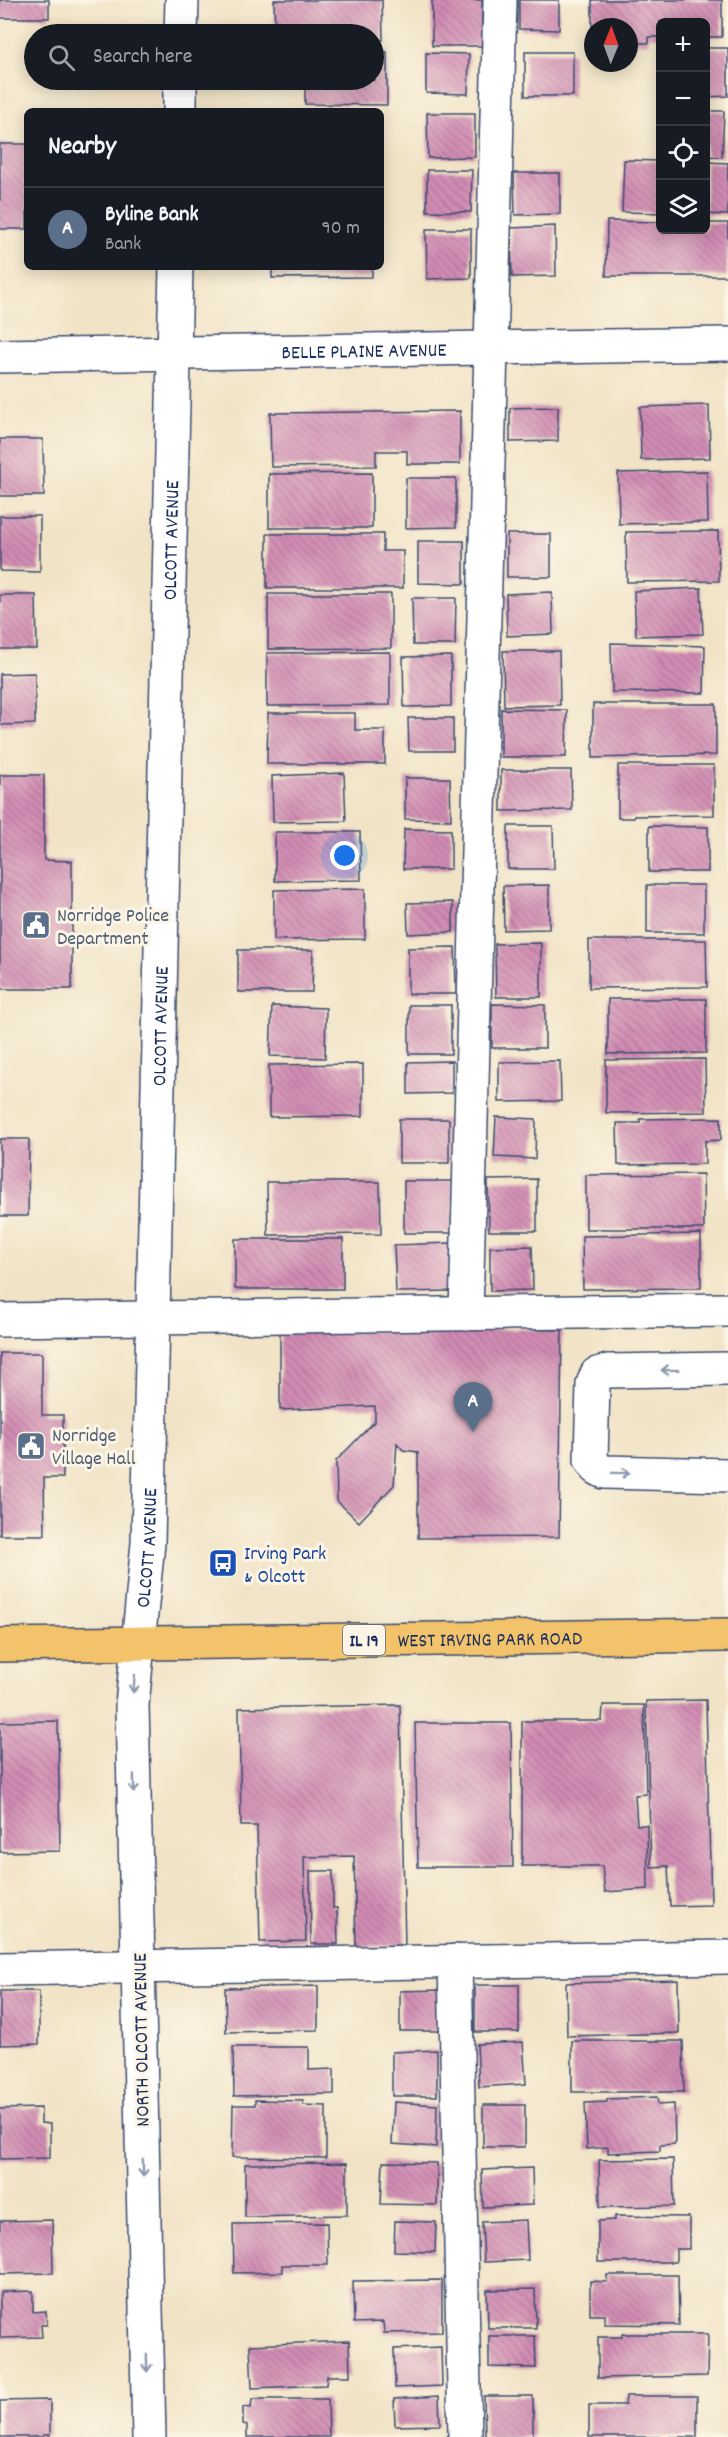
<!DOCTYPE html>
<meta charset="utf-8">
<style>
:root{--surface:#171b24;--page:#20242c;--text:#f1f3f6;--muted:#9ea1a6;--line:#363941;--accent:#c8321e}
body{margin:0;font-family:Dekko,sans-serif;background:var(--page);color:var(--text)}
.controls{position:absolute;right:18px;top:18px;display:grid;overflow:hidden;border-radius:9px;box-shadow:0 3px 15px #0003}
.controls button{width:54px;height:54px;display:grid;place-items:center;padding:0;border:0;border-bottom:2px solid var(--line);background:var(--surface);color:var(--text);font:30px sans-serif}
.compass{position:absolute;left:584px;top:18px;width:54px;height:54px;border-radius:50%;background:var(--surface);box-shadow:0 3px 15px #0003;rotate:1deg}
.you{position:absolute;left:345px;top:856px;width:21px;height:21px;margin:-15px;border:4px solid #fff;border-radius:50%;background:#1a73e8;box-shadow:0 0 0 9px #1a73e833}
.badge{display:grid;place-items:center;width:39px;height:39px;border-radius:50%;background:var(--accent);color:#fff;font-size:20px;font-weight:700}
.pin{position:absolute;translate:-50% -50px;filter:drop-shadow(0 2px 3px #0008)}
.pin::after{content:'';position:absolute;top:32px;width:21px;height:18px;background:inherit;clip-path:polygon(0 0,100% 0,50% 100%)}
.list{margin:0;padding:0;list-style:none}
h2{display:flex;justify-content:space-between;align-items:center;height:78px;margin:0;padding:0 24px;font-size:26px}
h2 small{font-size:20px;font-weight:400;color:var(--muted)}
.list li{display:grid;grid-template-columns:39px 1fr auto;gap:18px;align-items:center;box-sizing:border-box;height:84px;padding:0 24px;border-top:2px solid var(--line)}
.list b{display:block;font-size:22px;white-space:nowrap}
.list p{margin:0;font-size:20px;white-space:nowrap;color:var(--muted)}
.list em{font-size:20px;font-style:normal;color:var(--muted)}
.icon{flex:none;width:33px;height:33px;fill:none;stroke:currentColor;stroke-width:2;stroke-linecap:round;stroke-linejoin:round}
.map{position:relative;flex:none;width:728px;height:2437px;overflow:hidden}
.search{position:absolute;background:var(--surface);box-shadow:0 3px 15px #0003;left:24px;top:24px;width:360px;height:66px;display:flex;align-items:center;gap:15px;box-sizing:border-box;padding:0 21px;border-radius:33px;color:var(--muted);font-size:22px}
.panel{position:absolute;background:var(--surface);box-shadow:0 3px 15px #0003;left:24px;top:108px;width:360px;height:162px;border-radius:9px}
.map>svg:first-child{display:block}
</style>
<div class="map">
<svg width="728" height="2437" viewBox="0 0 728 2437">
<defs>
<pattern id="building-back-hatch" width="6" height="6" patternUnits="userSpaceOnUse" patternTransform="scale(1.5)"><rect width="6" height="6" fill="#d28cb3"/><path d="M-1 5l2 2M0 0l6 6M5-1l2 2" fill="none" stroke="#aa7395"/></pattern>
</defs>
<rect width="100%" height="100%" fill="#fcf5e5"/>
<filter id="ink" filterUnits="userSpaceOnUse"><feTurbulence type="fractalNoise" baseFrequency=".0167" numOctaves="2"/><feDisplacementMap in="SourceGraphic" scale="12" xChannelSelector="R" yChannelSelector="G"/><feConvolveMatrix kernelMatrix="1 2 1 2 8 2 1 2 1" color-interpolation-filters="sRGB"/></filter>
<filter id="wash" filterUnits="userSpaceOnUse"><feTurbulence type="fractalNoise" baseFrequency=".008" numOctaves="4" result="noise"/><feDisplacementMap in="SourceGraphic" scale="24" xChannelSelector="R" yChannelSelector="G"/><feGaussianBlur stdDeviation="1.35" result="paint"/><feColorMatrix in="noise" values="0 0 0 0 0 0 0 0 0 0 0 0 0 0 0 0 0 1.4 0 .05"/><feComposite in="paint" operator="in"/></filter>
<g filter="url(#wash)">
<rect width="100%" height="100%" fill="#f1e3c6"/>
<g id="blocks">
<path fill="url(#building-back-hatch)" d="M0,0H49V18H0Z
M274,0H382L383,40L374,41V34H275Z
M432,0H482V46H432Z
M519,0H559V30L519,29Z
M592,0H722V37H706V22H660V37H649V43H629V27H592Z
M706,48H728V96L706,97Z
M374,52H387V105L305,104V80H374Z
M525,52H573V96H525Z
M426,53L469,54L468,94L426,93Z
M706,111H724L722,157L706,156Z
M427,113H475V157L428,158Z
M0,144H27V229H0Z
M624,160L660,161V213L622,212Z
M706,162L728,163V215L706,214Z
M427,170H472L471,212L427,211Z
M514,173H560V214L515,215Z
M607,221L660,222V230H706V223H728L727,276H606Z
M555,226L556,276L512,277L511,228Z
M426,229H471V278L427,279Z
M272,267H372V277L272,278Z
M709,405L710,458L641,460L640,407Z
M558,407V441L510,442V408Z
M460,411V464H407V451H376V466L271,467L270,413Z
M0,439H43L44,496H0Z
M707,471L708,522L619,524L618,473Z
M372,473V528H269V474Z
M406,478H456V527L406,528Z
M0,516H40V572L0,571Z
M718,531L719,581L627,582L626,532Z
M267,534H383V551H403V588H267Z
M507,534H551V577H507Z
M418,541H464V584L418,583Z
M701,588L703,634L636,636L634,591Z
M552,592L553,634L507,636L506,594Z
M268,594H391V648L268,649Z
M0,595H36L37,649H0Z
M412,598H456L455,645H413Z
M611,643L705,646L704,693L612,692Z
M503,651H559L560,705L504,706Z
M390,652V705L267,706V653Z
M451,656V706L404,707L403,657Z
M35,673V724L0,725V674Z
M593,704H716V755L593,758Z
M501,709L567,710L566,757H501Z
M268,713H355V730H385V764H267Z
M408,718H453V751H409Z
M618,765H714V815L634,816V818H618Z
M501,770H571L572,810L501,811Z
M344,773L346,821L273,822L272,776Z
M0,775H44V860L72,861V989H0Z
M405,778H450L451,820L405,819Z
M508,826H553L554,869H508Z
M649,826L708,827V872H649Z
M404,829L451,830V869H403Z
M275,832H360L361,880L275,881Z
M549,885V929L504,930L503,886Z
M647,885H704V933H647Z
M365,889V939L274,940V890Z
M453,902V932L408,934L407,903Z
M589,940H706L707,987L589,988Z
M541,943V997H496L495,944Z
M455,947L456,994H408V948Z
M238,950H313L312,992H238Z
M608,999H706V1053L608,1054Z
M492,1004L545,1005V1048H492Z
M409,1005H451V1054H409Z
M272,1006L326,1008L325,1058L270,1056Z
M705,1059L706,1112L606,1113V1060Z
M452,1061V1093L408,1094V1062Z
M560,1061L561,1101L499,1102V1062Z
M363,1064V1116L269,1117V1065Z
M496,1117L536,1119L535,1159L494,1157Z
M721,1118V1140L705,1141V1164L618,1165L617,1123H640V1119Z
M399,1119H449V1163H399Z
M0,1139H29L28,1216H0Z
M703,1174L704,1229H586V1175Z
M537,1179V1231H489L488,1180Z
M404,1181H453V1233H404Z
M267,1182H380L381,1234L268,1235Z
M701,1234V1288L583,1289L582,1236Z
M235,1239H343V1289H235Z
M453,1243L454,1291L396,1292L394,1245Z
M532,1246L533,1290L490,1291V1247Z
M515,1329L562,1330L559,1537L418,1538V1452L403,1450L397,1443L394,1485L359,1522L337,1501L336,1461L375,1421V1406L280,1410V1332Z
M0,1353H42V1415H63V1478H44L45,1535H0Z
M706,1700L711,1905L670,1906L668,1866L651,1867L646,1701Z
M400,1705L405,1945L356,1947L354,1856L304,1857L306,1941L260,1942L257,1826H241L239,1708Z
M603,1705H644L646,1794L635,1795L637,1825H647L648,1889L605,1892L602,1866H522V1721H602Z
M58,1721L60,1851L0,1852V1722Z
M415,1723H511L513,1867H418Z
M310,1871H333V1908H337L338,1944H311Z
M678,1980L679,2033L567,2036L566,1983Z
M475,1985H519V2032H475Z
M318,1986V2030L226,2032L225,1988Z
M441,1990V2031H400V1991Z
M0,1991H39V2044L0,2045Z
M572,2041H683L684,2092H572Z
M523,2042L526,2084L479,2087L477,2044Z
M233,2047H309V2070L334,2069V2094L234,2096Z
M437,2050V2096H392V2052Z
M657,2097L658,2105L674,2104L675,2144L660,2145V2151L608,2153V2147L587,2149L585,2103L607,2102V2099Z
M255,2100L303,2101V2105L326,2106V2158L232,2157L233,2105H255Z
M394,2102L437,2105L436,2147L392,2144Z
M483,2105H525V2147H483Z
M41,2108V2123L50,2124V2158L0,2159V2109Z
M673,2159L674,2206L600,2207L599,2160Z
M383,2162L437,2163V2205L381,2204Z
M347,2163V2215L245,2217V2164Z
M532,2168L533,2205L483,2207L482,2170Z
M615,2216L689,2217V2249H676V2262H598V2221L615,2220Z
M52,2220L53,2273L0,2274V2221Z
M526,2220L528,2260L484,2262L482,2222Z
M395,2221L436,2222L435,2252L394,2251Z
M327,2223L328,2265H282L283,2272L234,2273L233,2224Z
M607,2275H678L679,2325L605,2324V2315H590V2281L607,2282Z
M442,2280V2332L384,2333L383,2322L354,2323L353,2281Z
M535,2289L536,2328H488L487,2290Z
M33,2291V2312L46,2311L47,2325H41L42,2337L0,2338V2292Z
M622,2334H708L707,2376L598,2378V2337H622Z
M489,2336H535L536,2368L489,2367Z
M349,2341L350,2376H327L326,2385L252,2388L250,2345Z
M441,2347L442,2386L395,2388L394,2349Z
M439,2396L440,2425L395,2426L394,2399Z
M484,2396H533V2437H485Z
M626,2396H697V2437H589V2405H625Z
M252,2399H328L329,2437H247V2425L243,2424V2407L251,2408Z
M50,2400V2435H43V2437H0V2401Z"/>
</g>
</g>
<g filter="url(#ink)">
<use href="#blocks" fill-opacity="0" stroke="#3b4a6e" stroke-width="1.5"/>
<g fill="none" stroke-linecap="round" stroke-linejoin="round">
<g stroke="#3b4a6e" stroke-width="36">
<g id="minor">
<path d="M181,34L182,0"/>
<path d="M180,111V80"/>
<path id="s1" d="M0,356L728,344"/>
<path d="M466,1314L500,0"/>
<path d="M0,1320L728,1310"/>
<path d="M728,1369L608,1371L597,1374L593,1384L591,1460L597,1468L604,1472L728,1475"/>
<path d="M455,1961L465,2437"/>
<path d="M0,1969L728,1957"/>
<path id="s2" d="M149,2437L132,1705L148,1543L176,267"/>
</g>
</g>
<g stroke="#3b4a6e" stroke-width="36">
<g id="major">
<path id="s3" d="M0,1645L728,1635"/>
</g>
</g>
<use href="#minor" stroke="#fff" stroke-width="33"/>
<use href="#major" stroke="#f2c36a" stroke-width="33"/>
</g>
<defs><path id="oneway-shaft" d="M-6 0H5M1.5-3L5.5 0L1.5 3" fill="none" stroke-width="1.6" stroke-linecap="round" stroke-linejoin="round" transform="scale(1.5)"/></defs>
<g stroke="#8d97ae">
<use href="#oneway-shaft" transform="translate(670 1370) rotate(179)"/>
<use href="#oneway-shaft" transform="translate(621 1473) rotate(1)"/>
<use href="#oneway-shaft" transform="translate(134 1684) rotate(96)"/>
<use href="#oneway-shaft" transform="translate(134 1784) rotate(89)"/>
<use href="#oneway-shaft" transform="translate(143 2168) rotate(89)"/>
<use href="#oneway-shaft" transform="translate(147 2363) rotate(89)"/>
</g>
</g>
<defs>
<g id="civic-square" transform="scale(1.5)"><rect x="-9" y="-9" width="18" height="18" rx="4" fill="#5c6f8a" stroke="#fcf5e5"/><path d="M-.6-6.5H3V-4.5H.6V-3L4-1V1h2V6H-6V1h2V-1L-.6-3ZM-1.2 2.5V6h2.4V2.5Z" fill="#fff"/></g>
<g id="bus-square" transform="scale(1.5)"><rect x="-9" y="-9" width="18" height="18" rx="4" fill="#1a4fb4" stroke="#fcf5e5"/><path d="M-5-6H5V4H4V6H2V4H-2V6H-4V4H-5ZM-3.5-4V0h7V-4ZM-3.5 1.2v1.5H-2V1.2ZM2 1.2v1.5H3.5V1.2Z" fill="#fff"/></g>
</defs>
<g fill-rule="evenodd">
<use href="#civic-square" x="36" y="925"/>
<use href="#civic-square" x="31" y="1446"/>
<use href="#bus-square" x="223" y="1563"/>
</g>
<g text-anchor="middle" stroke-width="6" stroke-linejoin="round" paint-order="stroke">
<rect fill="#fcf5e5" stroke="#5e6a86" stroke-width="1.5" x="343" y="1625" width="42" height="30" rx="4.5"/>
<g font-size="18" font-weight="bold" fill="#1b2f5e">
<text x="364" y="1646">IL 19</text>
</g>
<g font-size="20" fill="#1b2f5e" stroke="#fcf5e5">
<text dy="7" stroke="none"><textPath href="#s1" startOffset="364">BELLE PLAINE AVENUE</textPath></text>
<text dy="7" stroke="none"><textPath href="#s2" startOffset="1898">OLCOTT AVENUE</textPath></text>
<text dy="7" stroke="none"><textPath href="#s2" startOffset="1412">OLCOTT AVENUE</textPath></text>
<text dy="7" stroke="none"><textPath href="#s2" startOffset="890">OLCOTT AVENUE</textPath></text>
<text dy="7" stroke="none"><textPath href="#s3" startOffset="490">WEST IRVING PARK ROAD</textPath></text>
<text transform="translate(140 2040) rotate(-91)" y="7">NORTH OLCOTT AVENUE</text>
</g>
<g font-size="20" fill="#4e5e75" stroke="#fcf5e5" text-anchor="start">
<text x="57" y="921">Norridge Police<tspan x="57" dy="23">Department</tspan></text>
<text x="52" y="1441">Norridge<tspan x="52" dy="23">Village Hall</tspan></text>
</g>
<g font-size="20" fill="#164399" stroke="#fcf5e5" text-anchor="start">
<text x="244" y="1559">Irving Park<tspan x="244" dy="23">&amp; Olcott</tspan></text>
</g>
</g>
</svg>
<div class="controls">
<button>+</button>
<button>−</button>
<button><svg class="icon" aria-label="locate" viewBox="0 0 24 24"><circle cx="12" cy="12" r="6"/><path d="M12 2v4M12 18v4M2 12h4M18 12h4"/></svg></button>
<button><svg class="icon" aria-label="layers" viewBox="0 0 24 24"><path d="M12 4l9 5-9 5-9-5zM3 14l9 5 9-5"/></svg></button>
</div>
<svg class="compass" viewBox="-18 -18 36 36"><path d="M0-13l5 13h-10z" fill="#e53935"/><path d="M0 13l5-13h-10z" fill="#9ea1a6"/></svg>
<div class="you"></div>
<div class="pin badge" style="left:473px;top:1432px;background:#5c6f8a">A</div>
<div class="search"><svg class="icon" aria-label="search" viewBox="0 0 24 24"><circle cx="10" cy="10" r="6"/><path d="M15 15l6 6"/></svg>Search here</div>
<section class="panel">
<h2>Nearby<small></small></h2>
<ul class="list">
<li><span class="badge" style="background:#5c6f8a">A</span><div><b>Byline Bank</b><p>Bank</p></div><em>90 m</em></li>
</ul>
</section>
</div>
